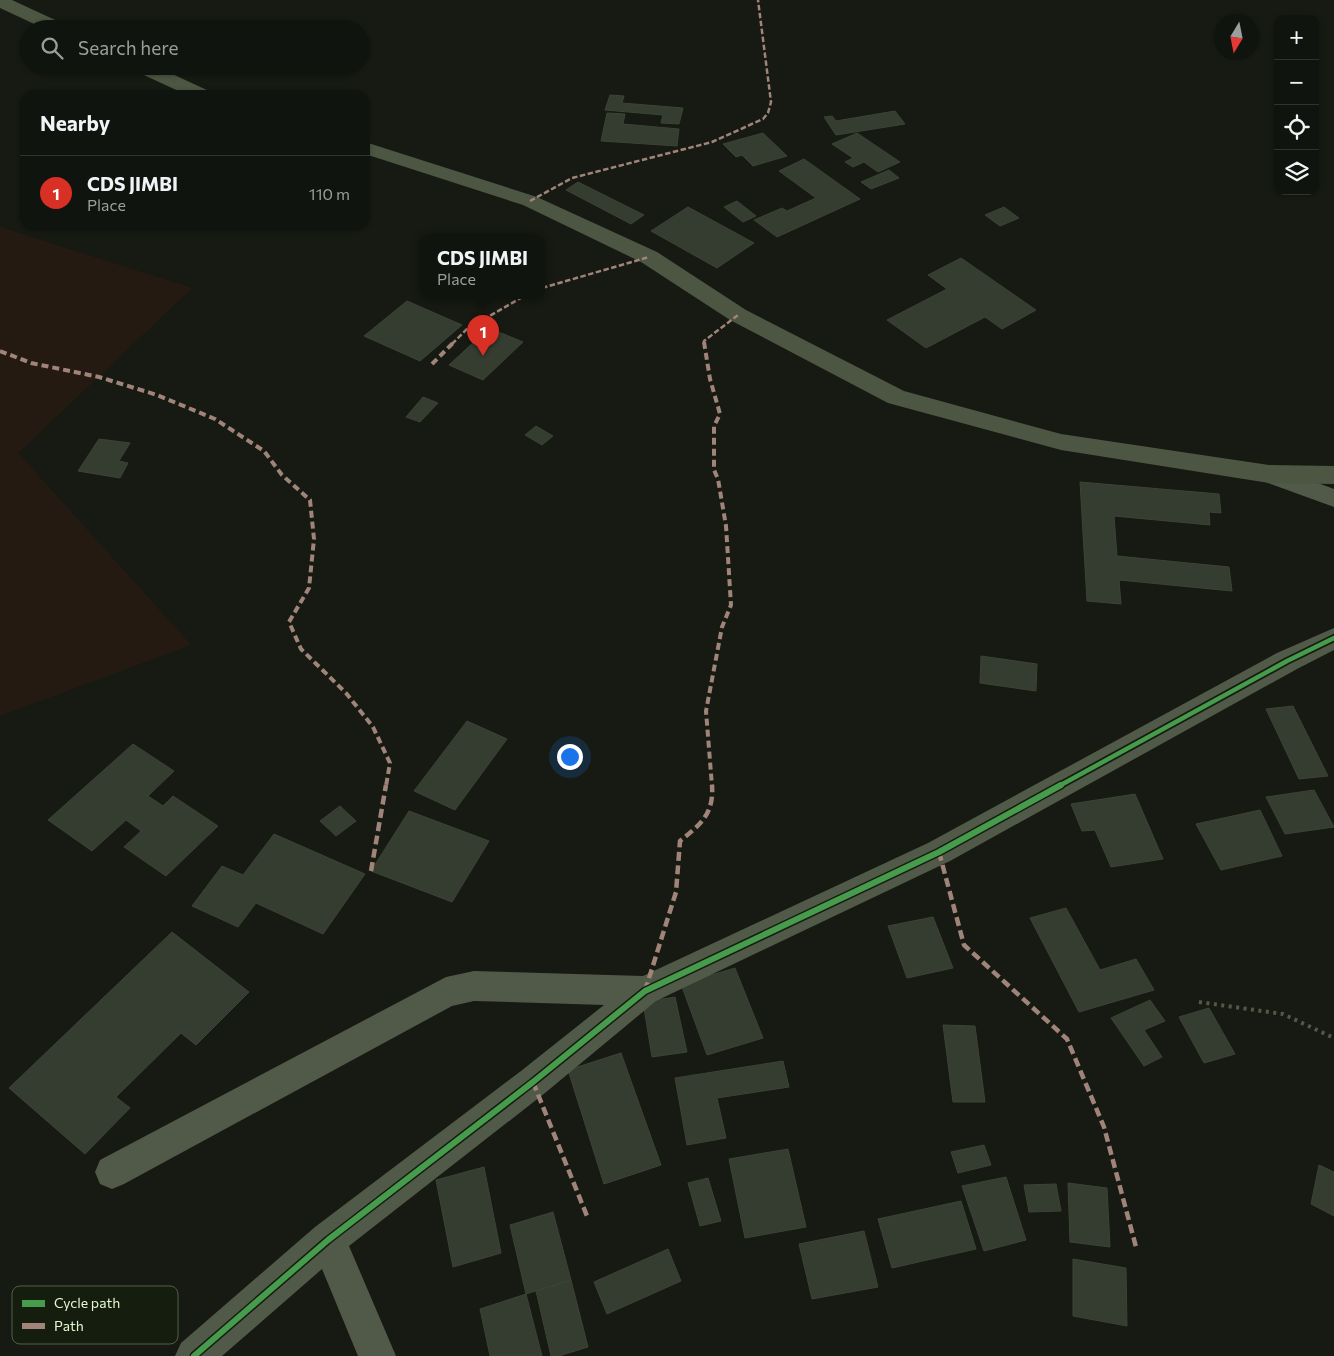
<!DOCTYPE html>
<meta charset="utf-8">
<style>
:root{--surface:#10140e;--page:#1e211c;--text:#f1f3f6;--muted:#9c9e9e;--line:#30332e;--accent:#d93025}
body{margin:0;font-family:Commissioner,sans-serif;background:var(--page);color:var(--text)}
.controls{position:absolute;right:15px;top:15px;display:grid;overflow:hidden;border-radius:10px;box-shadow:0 1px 4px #0004}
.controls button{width:45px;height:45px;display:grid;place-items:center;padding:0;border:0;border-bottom:1px solid var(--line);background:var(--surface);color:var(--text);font:25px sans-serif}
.compass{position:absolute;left:1214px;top:15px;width:45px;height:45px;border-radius:50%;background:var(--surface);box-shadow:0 1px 4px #0004;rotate:190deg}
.you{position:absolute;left:569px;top:756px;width:18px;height:18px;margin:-12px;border:4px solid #fff;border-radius:50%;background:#1a73e8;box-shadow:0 0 0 8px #1a73e833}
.badge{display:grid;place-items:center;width:32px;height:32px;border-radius:50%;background:var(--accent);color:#fff;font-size:16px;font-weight:700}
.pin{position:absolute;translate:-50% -41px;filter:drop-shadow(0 1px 2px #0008)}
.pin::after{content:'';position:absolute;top:26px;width:18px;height:15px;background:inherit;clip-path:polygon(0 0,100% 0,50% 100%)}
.popup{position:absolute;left:420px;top:234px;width:125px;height:65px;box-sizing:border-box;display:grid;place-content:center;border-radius:10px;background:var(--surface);filter:drop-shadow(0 1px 4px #0005);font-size:16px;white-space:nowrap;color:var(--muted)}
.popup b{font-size:19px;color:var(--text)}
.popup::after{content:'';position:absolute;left:50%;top:100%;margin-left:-10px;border:10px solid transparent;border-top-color:var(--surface)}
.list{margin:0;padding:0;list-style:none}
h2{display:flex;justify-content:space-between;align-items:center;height:65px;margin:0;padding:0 20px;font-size:21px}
h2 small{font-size:16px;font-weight:400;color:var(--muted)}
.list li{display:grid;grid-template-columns:32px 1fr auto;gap:15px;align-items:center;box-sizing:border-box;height:75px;padding:0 20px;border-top:1px solid var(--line)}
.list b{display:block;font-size:19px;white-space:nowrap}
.list p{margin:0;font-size:16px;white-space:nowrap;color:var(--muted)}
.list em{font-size:16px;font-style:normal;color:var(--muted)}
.icon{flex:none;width:28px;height:28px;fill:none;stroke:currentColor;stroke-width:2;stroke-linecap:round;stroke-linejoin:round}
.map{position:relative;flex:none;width:1334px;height:1356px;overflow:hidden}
.search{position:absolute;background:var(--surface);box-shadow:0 1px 4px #0004;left:20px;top:20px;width:350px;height:55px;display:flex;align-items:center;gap:12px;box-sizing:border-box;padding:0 18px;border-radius:28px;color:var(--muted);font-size:19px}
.panel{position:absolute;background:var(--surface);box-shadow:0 1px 4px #0004;left:20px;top:90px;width:350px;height:140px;border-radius:15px}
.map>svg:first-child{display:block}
</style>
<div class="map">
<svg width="1334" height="1356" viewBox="0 0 1334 1356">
<rect width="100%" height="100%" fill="#161a12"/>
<path fill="#241a12" d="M0,227L192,288L18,453L191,645L0,716Z"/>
<path fill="#353c30" stroke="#3c4435" d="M610,95L624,96L622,103L683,108L679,124L661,123L663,115L605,110Z
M895,111L905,124L836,135L824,117L832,116L836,121Z
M607,113L625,114L623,124L679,129L677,146L601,141Z
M763,133L787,156L753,166L742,155L736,157L723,144Z
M857,133L900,162L878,172L864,162L853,167L845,162L853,158L832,144Z
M804,159L860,199L777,237L754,220L782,208L787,211L816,198L779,171Z
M889,170L899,178L871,189L861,182Z
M578,182L644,215L631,224L566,190Z
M737,201L756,216L743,222L724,207Z
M688,207L754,243L717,268L651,231Z
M1004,207L1019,218L1000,226L985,215Z
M961,258L1036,310L1002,329L985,317L926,348L887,320L947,289L928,275Z
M407,301L462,325L420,361L364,336Z
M489,328L523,342L483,380L449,365Z
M423,397L438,403L420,422L406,417Z
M536,426L553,436L542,445L525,435Z
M99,439L130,443L119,461L128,463L120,478L78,471Z
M1080,482L1219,494L1221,513L1209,512L1210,525L1114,516L1117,556L1229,567L1232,591L1119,580L1121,604L1087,601Z
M981,656L1037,664L1036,691L980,683Z
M1293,706L1328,776L1299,779L1266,709Z
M467,721L507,739L455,810L414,791Z
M133,744L174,771L148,796L163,806L173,796L218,826L166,876L124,847L141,831L126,820L92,851L48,820Z
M1314,790L1334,827L1285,834L1266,797Z
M1135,794L1163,859L1111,867L1095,830L1082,831L1071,804Z
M340,806L356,821L336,836L320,821Z
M1260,810L1282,856L1221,870L1196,824Z
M409,811L489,841L452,902L371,871Z
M274,834L365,874L323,934L256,903L238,927L192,906L222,866L243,875Z
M1066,908L1100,970L1136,959L1154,990L1079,1012L1030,918Z
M933,917L953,968L907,978L888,926Z
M172,932L249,992L196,1045L181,1033L116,1097L130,1108L85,1154L9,1088Z
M735,968L763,1038L707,1055L681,984Z
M675,997L687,1052L652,1057L643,1002Z
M1150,1000L1165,1021L1144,1030L1162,1057L1144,1066L1111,1018Z
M1209,1008L1235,1054L1204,1063L1179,1017Z
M943,1025L975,1026L985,1102H953Z
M621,1053L661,1165L604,1184L568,1070Z
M783,1061L789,1087L717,1098L726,1138L687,1145L675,1078Z
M984,1145L991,1165L958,1173L951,1152Z
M788,1149L806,1227L745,1238L729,1159Z
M1319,1165L1334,1172V1216L1311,1204Z
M484,1167L501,1253L453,1267L436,1180Z
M1006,1177L1026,1240L984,1251L962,1186Z
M708,1178L721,1221L700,1226L688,1183Z
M1068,1183L1107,1188L1110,1247L1070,1242Z
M1056,1184L1061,1211L1029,1212L1024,1185Z
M961,1201L976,1249L892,1268L878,1219Z
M553,1212L571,1280L526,1294L510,1225Z
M864,1231L878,1287L812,1299L799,1244Z
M668,1249L681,1281L607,1314L594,1282Z
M1073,1259L1126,1268L1127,1326L1073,1316Z
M571,1280L588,1347L559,1356H551L536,1291Z
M526,1294L542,1356H490L480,1309Z"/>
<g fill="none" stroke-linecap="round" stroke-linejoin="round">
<path stroke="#595648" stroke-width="4" stroke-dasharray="3 4.5" stroke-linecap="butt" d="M1199,1002L1283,1014L1334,1038"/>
<path fill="#515948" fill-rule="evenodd" d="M1269,465L1334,489V507L1260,480L1257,474L1260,468Z
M1334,628V650L1297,669L950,861L656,1001L545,1093L349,1246L396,1356H358L322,1269L222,1356H175L181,1343L315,1227L521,1071L604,1005L474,1001L452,1006L124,1184L112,1189L100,1184L95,1172L100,1160L446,977L474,971L643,976L928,843L1277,653Z"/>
<path fill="#4c5642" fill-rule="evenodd" d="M0,0H12L66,25L69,29H45L0,8Z
M131,66H155L209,91L211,95H187L133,70Z
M365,142L537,197L657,252L746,310L904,391L1061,434L1269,465L1334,466V484L1269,483L1061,450L888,403L730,320L641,262L523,205L365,154Z"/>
<path stroke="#a18479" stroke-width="2.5" stroke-dasharray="5.5 2.5" stroke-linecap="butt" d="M530,201L572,178L712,142L763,119L768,113L771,102L758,0
M542,288L649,257
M452,344L467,329L526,295
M704,344V341L738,315"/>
<path stroke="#a18479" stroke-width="4" stroke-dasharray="7 4" stroke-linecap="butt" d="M704,342L710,379L720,414L714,426V470L718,479L726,526L731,605L722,627L706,711L712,786
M0,351L31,363L99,377L157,395L215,419L264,451L282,475L310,500L314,539L309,588L289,622L301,649L346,693L373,727L390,763L386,786
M432,364L454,342"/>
<path stroke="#a18479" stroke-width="4.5" stroke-dasharray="9 4.5" stroke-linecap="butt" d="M939,852L964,945L1067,1039L1104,1127L1136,1247
M371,871L386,785
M645,991L676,892L680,841C701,824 714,814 712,785
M533,1082L587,1216"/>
<g stroke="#151d0f" stroke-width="8">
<path id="cycleway-far1" d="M1059,786L1287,661L1334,638"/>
</g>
<g stroke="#151d0f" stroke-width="9">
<path id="cycleway" d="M194,1356L328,1240L533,1082L645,991L939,852L1061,785"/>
</g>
<use href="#cycleway-far1" stroke="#469c4c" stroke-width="4.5"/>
<use href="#cycleway" stroke="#469c4c" stroke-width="6"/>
</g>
<rect x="12" y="1286" width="166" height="58" rx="8" fill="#151d0f" stroke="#535f49" stroke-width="1"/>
<rect x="22" y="1300" width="23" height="7" fill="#469c4c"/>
<rect x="22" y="1323" width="23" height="6" fill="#a18479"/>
<g font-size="14" fill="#e4f9d1">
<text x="54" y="1308">Cycle path</text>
<text x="54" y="1331">Path</text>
</g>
</svg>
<div class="controls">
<button>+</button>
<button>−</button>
<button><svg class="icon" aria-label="locate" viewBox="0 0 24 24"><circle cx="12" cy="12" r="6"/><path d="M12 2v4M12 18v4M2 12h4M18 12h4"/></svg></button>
<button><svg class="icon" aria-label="layers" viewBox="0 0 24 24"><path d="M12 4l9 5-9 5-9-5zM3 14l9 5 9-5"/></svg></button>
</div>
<svg class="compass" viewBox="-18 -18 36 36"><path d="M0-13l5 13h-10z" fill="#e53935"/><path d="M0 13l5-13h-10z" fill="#9c9e9e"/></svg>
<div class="you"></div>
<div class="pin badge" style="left:483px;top:356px">1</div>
<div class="popup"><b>CDS JIMBI</b>Place</div>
<div class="search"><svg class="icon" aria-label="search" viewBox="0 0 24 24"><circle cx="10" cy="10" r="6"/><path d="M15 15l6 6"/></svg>Search here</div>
<section class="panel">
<h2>Nearby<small></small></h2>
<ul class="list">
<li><span class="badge">1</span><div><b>CDS JIMBI</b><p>Place</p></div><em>110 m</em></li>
</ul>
</section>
</div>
